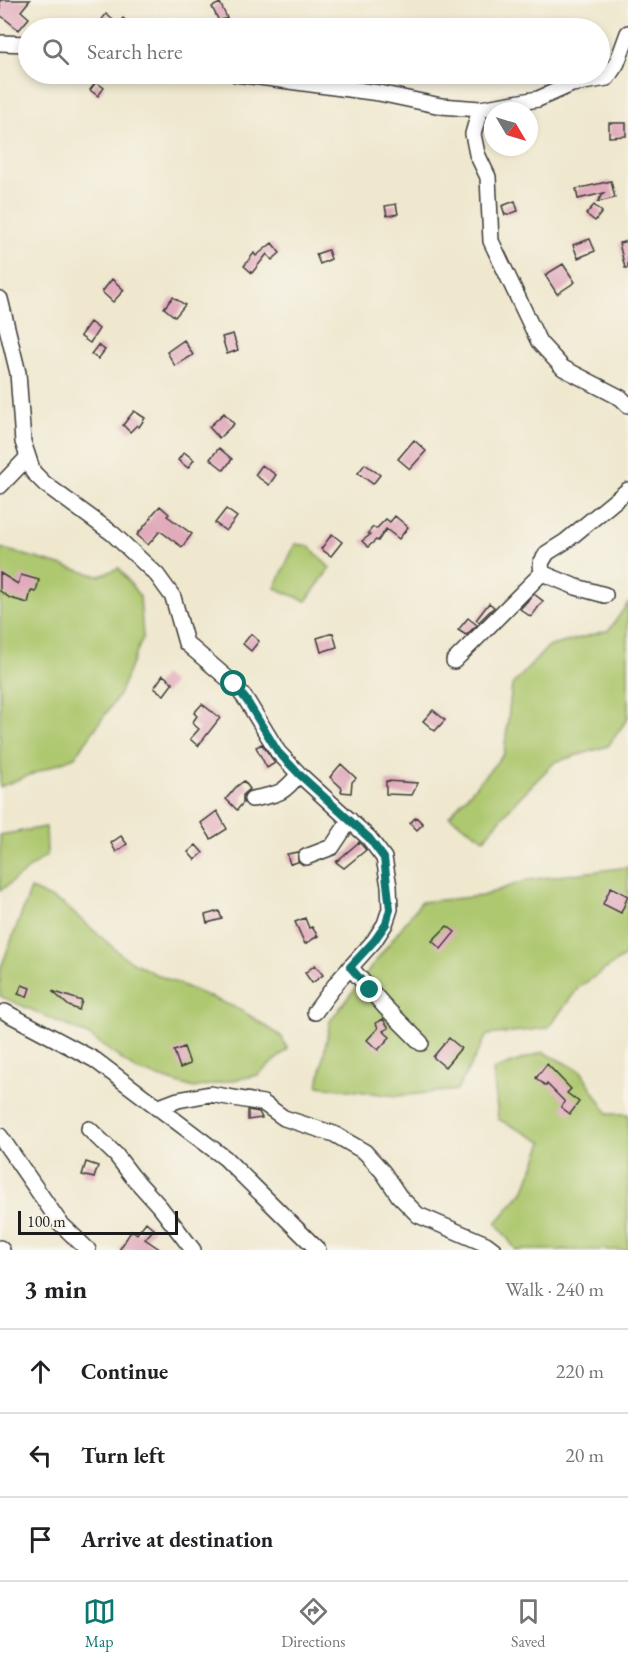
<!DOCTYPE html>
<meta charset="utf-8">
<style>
:root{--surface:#fff;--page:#f6f6f6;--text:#202124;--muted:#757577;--line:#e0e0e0;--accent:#0f766e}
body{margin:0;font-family:"EB Garamond",serif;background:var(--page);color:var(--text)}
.compass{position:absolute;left:484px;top:102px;width:54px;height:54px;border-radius:50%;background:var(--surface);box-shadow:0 3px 9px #0003;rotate:128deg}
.scale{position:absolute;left:18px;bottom:15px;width:160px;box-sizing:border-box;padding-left:6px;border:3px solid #1c1c1c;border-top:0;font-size:16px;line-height:21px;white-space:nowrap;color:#1c1c1c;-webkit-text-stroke:4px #f7f3e8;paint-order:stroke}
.stop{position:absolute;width:18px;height:18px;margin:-14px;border:4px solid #0f766e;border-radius:50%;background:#fff}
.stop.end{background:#0f766e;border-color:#fff;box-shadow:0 2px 6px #0008}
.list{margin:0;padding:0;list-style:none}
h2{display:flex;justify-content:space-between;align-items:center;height:78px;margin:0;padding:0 24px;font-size:26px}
h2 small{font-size:20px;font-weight:400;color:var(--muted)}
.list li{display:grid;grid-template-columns:39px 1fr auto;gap:18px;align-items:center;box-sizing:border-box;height:84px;padding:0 24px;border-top:2px solid var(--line)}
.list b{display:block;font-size:22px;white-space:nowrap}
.list em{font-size:20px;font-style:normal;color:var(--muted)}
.icon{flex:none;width:33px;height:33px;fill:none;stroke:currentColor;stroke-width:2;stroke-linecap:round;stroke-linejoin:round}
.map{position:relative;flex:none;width:628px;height:1250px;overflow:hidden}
.search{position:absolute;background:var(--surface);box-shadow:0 3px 9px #0003;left:18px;right:18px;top:18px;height:66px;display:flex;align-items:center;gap:15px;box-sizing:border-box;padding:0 21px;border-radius:33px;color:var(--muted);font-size:22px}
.sheet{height:330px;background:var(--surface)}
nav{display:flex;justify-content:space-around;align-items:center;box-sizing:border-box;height:84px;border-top:2px solid var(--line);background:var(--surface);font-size:16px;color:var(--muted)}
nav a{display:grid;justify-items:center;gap:3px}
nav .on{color:var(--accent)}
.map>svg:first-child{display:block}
</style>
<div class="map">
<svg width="628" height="1250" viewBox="0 0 628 1250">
<rect width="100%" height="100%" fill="#f7f3e8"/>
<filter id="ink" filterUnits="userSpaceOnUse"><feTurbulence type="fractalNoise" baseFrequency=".0167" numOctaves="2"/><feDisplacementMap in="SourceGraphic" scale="12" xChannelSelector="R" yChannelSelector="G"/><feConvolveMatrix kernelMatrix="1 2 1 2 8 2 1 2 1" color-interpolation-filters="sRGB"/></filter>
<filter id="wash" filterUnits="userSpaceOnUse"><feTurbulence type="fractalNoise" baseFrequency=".008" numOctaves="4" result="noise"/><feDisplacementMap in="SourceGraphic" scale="24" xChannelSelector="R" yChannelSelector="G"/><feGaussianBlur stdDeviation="1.35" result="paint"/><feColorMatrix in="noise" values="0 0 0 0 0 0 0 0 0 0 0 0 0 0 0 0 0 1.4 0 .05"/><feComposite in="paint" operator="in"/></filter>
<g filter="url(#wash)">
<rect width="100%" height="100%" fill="#efe8cf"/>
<path fill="#aec86f" stroke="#657246" stroke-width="1.5" d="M295,544L309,546L330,568L306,601L275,588Z
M0,548L99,576L119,568L140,597L143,637L119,695L75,757L0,787Z
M628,603V718L608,746L555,762L516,801L484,839L449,816L504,754L512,685L548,647L609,630Z
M46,827L47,855L0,891V835Z
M628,867V954L579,987L548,1028L487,1035L457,1090L397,1096L318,1086L330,1021L421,902L482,896L527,880Z
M31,889L63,904L124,957L153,973L241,1010L281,1036L288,1049L258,1075L194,1088L136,1070L88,1035L0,996V970Z
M543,1052L581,1071L608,1114H628V1250H516L496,1223L525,1189L543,1142L498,1119L493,1070Z"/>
<g id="blocks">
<path fill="#e1abbc" d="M0,0H30L21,11L29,18L19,30L0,15Z
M220,3L227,18L219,21L212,7Z
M106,14L118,24L123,18L134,28H108L100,22Z
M96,82L104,88L98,96L90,90Z
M609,123H626V136L609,137Z
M611,181L615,198L597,202L604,193L578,199L576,189Z
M515,201L518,211L505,215L502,206Z
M396,204L398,214L387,216L385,206Z
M594,205L602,212L595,221L586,214Z
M590,239L595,251L578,258L573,245Z
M628,241V268H625L619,243Z
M272,243L280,253L272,260L267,254L252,273L244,266L254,253L256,256Z
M328,250L331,259L320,264L316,254Z
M563,264L575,282L557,294L545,275Z
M112,279L124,290L113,302L102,292Z
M173,297L185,305L175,317L164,308Z
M90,322L99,329L90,343L80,336Z
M233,334L238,350L227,354L222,337Z
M184,340L193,355L175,366L167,352Z
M98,345L105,350L98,359L91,354Z
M134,411L145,418L139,427L137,425L130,432L123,425Z
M224,413L234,424L219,438L209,427Z
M414,440L426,451L410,469L398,459Z
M219,448L232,459L224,470L210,459Z
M184,452L194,460L188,468L178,460Z
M365,464L380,475L373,484L358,473Z
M262,465L276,475L269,485L255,475Z
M160,506L169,514L167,516L192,534L182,547L160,531L148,545L137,535L152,517L151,516Z
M226,509L237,517L226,531L215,523Z
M395,516L408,527L399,539L386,529L378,541L376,540L368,547L362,541L370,535L368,533L373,527L376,529L386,519L390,522Z
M332,534L342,542L331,556L321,549Z
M0,573L18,584L21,575L39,580L36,592L31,591L28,603L10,598L0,591Z
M534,594L543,601L531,617L520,609Z
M489,603L494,607L479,622L476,620Z
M468,618L477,625L466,635L458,630Z
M333,633L337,647L321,652L317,638Z
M251,634L259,641L251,651L243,644Z
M163,675L173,683L164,695L154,688Z
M202,704L220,718L198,746L190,739L199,729L192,723L197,716L194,713Z
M433,710L445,720L435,731L423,721Z
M262,744L275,763L267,768L256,747Z
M341,764L356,778L352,782L351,793L341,792L342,788L330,777Z
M244,781L250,789L243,795V803L237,810L226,799L236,787Z
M386,781L418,783L412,795L386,794Z
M217,811L227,829L211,839L201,823Z
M416,817L423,824L417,830L410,823Z
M121,836L127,844L116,852L111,843Z
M359,842L366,850L344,868L336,862Z
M196,845L203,853L195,860L188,852Z
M298,852V862L290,864L287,854Z
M611,887L628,896L621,913L603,904Z
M219,911L222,919L207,923L205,915Z
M305,918L309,928L312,927L318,936L305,944L295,922Z
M447,926L455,932L441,949L432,941Z
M315,965L323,975L312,983L305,973Z
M22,985L30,988L27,997L18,994Z
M52,991L82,1001L79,1010L69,1006Z
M383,1019L389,1028L383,1031L390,1037L378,1050L367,1040L378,1028L376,1023Z
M449,1038L461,1048L445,1067L433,1057Z
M184,1047L190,1064L180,1068L174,1051Z
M547,1064L571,1089L567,1093L579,1102L570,1114L561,1107L565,1102L547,1084L546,1086L536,1078Z
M248,1110L259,1112L262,1118L248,1120Z
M86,1162L98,1166L94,1178L82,1175Z
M146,1222L154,1229L145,1239L161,1250H119L132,1230L137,1234Z"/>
</g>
</g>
<g filter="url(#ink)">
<use href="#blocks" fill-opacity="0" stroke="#3c3b37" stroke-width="1.5"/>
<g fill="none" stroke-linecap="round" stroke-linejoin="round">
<g stroke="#3c3b37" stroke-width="18">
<path id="minor" d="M0,43L28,44
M236,74L379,93L441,106L480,109L538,99L572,84L607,78L617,63L628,33
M480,109L473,134L477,154L488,177L491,241L539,342L563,368L621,398L628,405
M0,299L18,373L23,442L33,472L45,484L112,533L157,575L173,597L186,643L234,684L247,701L278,752L299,774L369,838L384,858L389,886L390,909L385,924L374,941L338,981L315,1012
M0,486L28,457
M542,573L576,587L605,595
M454,661L542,573L541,563L547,553L566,541L628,490
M252,799C278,794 282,795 299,774
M306,857L332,847L350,820
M350,967L386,1008L421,1043
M5,1012L95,1060L225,1158L318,1250
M157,1108L178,1100L210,1094L263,1103L284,1118L334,1134L365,1152L383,1172L399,1196L418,1215L486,1244L494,1250
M89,1129L116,1155L132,1176L160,1207L193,1250
M0,1136L60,1223L88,1250
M0,1248L2,1250"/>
</g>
<use href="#minor" stroke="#fff" stroke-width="15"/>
</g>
</g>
<g fill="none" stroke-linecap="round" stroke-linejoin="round" filter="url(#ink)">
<path stroke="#0f766e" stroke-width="8" d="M234,684L247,701L278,752L299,774L369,838L384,858L390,909L386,924L374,941L350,967L370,990"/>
</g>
</svg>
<svg class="compass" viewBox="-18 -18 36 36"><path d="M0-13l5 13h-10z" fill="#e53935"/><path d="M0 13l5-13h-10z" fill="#757577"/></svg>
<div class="scale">100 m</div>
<div class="stop" style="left:234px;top:684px"></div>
<div class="stop end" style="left:370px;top:990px"></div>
<div class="search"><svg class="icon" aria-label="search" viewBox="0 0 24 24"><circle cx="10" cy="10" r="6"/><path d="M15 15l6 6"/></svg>Search here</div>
</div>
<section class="sheet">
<h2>3 min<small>Walk · 240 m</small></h2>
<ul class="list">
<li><svg class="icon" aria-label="ahead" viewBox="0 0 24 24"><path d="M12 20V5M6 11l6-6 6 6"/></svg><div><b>Continue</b></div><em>220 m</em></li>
<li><svg class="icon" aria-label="left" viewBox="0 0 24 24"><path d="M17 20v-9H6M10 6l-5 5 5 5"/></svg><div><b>Turn left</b></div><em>20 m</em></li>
<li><svg class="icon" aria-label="arrive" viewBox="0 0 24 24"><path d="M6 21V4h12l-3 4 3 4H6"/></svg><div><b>Arrive at destination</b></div></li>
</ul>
</section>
<nav>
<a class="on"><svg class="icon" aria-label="map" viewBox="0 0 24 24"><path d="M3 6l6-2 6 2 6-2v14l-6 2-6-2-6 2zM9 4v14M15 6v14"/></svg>Map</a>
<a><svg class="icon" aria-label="directions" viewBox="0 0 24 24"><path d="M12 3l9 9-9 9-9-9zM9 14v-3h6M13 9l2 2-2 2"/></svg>Directions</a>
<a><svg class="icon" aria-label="saved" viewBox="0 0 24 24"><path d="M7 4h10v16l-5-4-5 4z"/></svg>Saved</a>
</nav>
